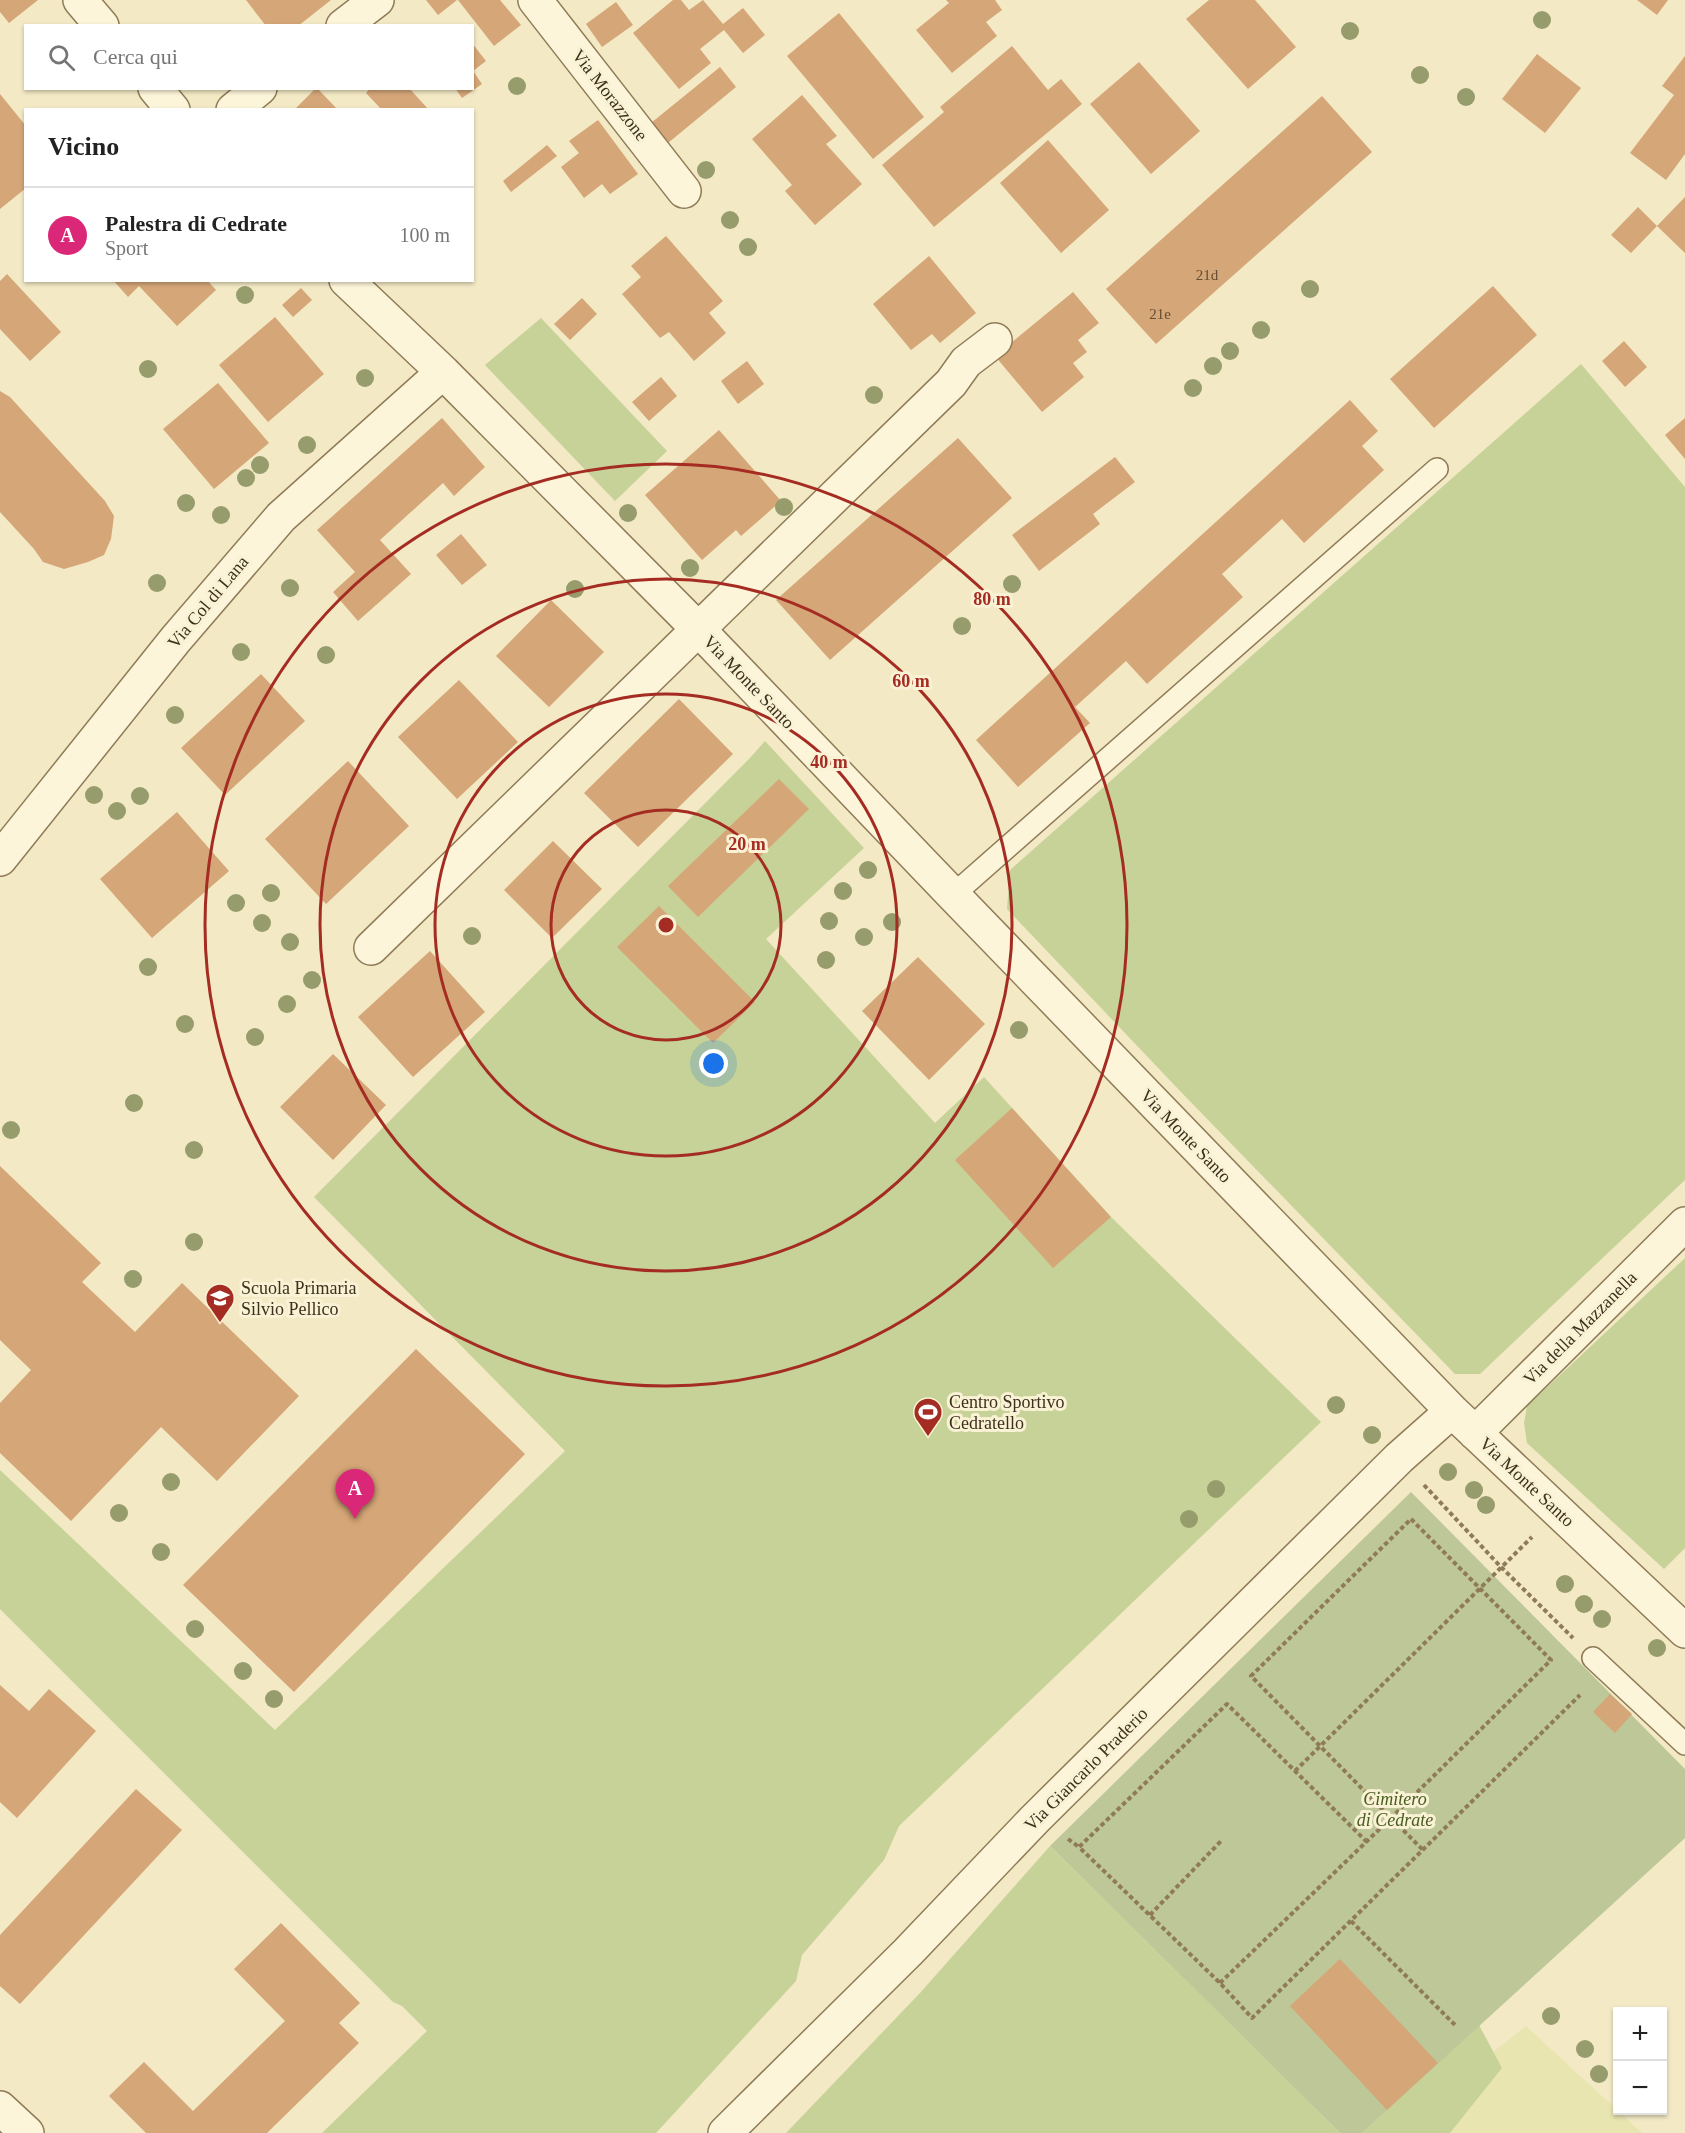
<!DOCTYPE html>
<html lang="it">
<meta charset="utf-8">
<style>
:root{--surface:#fff;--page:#f6f6f6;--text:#222;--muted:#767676;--line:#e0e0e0;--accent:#db2777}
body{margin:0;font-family:"Times New Roman",serif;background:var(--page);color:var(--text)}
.controls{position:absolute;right:18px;bottom:18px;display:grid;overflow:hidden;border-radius:0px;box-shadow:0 2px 4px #0004}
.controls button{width:54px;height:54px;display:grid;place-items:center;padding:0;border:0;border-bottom:2px solid var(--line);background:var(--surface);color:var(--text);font:30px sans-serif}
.you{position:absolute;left:714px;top:1064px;width:21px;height:21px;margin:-15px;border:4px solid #fff;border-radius:50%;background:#1a73e8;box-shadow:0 0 0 9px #1a73e833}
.badge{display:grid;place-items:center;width:39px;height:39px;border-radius:50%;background:var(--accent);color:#fff;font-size:20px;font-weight:700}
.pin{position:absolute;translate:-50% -50px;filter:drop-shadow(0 2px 3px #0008)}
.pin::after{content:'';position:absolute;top:32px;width:21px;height:18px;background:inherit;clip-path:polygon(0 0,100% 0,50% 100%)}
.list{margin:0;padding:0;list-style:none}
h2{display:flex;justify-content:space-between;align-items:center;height:78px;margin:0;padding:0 24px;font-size:26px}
h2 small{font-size:20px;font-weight:400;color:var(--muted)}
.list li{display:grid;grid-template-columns:39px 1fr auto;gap:18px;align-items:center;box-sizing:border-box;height:96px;padding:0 24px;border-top:2px solid var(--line)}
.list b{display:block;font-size:22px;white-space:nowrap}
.list p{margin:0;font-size:20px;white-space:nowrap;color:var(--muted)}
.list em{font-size:20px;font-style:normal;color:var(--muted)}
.icon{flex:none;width:33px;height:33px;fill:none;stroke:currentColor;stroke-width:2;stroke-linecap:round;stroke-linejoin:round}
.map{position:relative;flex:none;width:1685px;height:2133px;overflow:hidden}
.search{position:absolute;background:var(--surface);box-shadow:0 2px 4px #0004;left:24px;top:24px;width:450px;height:66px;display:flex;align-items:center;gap:15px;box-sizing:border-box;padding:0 21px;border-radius:0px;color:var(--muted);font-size:22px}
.panel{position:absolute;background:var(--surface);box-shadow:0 2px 4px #0004;left:24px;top:108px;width:450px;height:174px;border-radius:0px}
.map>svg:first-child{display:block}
</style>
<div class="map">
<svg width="1685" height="2133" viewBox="0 0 1685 2133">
<rect width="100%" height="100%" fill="#f3e9c5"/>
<path fill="#e9e5b1" d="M1526,2026L1642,2133H1450L1502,2068L1493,2052Z"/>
<path fill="#c6d297" d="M541,318L667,451L615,501L485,365Z
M1581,364L1685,487V1180L1480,1374H1455L1181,1092L1007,909L1010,870Z
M765,741L864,848L766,939L935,1123L984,1077L1111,1217L1321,1422L899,1826L884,1860L802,1955L796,1981L656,2133H322L427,2031L402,2006L393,2002L0,1609V1470L275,1730L565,1451L314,1197L749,759Z
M1685,1258V1548L1664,1569L1527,1443L1524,1423L1527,1406Z
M1050,1846L1340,2133H786L920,1993Z
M1479,2025L1502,2068L1450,2133H1362Z"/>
<path fill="#bdc797" d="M1411,1492L1685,1769V1838L1362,2133H1340L1050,1846Z"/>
<path fill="#d5a677" d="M0,0H38L9,23L0,12Z
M246,0H331L298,26H266Z
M426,0H457L438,15Z
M458,0H500L521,25L494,46Z
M673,0H681L689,10L703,0L723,24L743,8L765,35L743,53L724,30L700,49L711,63L679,89L633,33Z
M946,0H995L1002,10L986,22L997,36L952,73L916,30L949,3Z
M1209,0H1255L1296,47L1248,89L1186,19Z
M1637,0H1668L1657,15Z
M616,2L633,25L602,47L586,24Z
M839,13L924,117L873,159L787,56Z
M472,43L486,61L473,71L482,84L462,98L455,88H472Z
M1012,46L1048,90L1061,79L1082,104L934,227L882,165L944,112L940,107Z
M1537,54L1581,88L1545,133L1502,99Z
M1685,56V154L1666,180L1630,153L1674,95L1662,86Z
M1139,62L1200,131L1151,174L1090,104Z
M720,67L736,87L668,143L651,123Z
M316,88H317L338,110H294Z
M370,88H409L429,110H382L366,93Z
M0,94L26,126V188L0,209Z
M802,95L837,136L826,144L862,184L815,225L785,191L792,185L752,139Z
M1322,96L1372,152L1156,344L1106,289Z
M598,120L638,174L610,194L602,184L584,198L561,167L579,153L569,141Z
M1048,140L1109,210L1061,253L1000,183Z
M547,145L557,156L511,192L503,181Z
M1685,197V253L1657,226Z
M1638,207L1657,226L1631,253L1611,235Z
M666,236L723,301L709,313L726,333L694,361L669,332L660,338L622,294L641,277L631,266Z
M929,256L976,313L940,343L932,334L911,350L873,304Z
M7,274L61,332L30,361L0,329V281Z
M113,280H207L216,290L177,326L139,286L128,297Z
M1493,286L1537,335L1434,428L1390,379Z
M301,288L312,300L293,317L282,305Z
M1073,292L1099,323L1078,340L1087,352L1073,363L1084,377L1042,412L995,356Z
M582,298L597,314L570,340L554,324Z
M275,317L324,374L268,422L219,365Z
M1624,341L1647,367L1625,387L1602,361Z
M747,361L764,384L738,404L721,381Z
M661,377L677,396L649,421L632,402Z
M218,383L269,443L214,489L163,429Z
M0,391L10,397L105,501L114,516L111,539L104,555L88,562L64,569L43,562L34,549L0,512Z
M1350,400L1378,431L1362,446L1384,470L1304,543L1282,519L1222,574L1243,597L1147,684L1126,661L1075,707L1090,723L1018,787L976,740Z
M442,418L485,467L454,496L443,483L380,540L411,574L358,621L333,592L355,572L317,530Z
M1685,418V459L1665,435Z
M719,430L781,501L741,536L736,530L702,560L645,495Z
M958,438L1012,498L830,660L776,600Z
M1115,457L1135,482L1093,514L1100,524L1039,571L1012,535Z
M461,534L487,565L462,585L436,555Z
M551,600L604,652L549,707L496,656Z
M261,674L305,721L225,795L181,748Z
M459,680L518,742L457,799L398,737Z
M679,699L733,754L638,847L584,793Z
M348,761L409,826L326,904L265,839Z
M779,779L809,809L698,917L668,886Z
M177,812L229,871L152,938L100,879Z
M553,841L602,889L552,938L504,890Z
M659,906L755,1002L713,1043L617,947Z
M430,951L485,1012L413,1077L358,1017Z
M918,957L985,1024L929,1080L862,1011Z
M333,1054L386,1105L333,1160L280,1107Z
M1012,1108L1111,1217L1053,1268L955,1160Z
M0,1166L101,1263L82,1282L135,1332L182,1283L299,1396L217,1481L161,1427L71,1521L0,1453V1403L31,1370L0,1340Z
M416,1349L525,1454L294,1692L183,1585Z
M0,1685L29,1711L49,1689L96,1731L17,1818L0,1802Z
M1610,1694L1632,1714L1615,1733L1593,1712Z
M136,1789L182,1830L20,2004L0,1986V1935Z
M281,1923L360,2003L339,2023L359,2043L267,2133H146L109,2096L144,2062L193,2111L285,2021L234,1969Z
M1340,1959L1438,2063L1387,2110L1290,2006Z"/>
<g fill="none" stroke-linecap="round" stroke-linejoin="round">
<g stroke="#907b58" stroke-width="24">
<path id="service" d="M953,895L1437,469
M1593,1658L1685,1744"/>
</g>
<g stroke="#907b58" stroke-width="36">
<path id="minor" d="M80,0L102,26
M535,0L684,191
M343,26L377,0
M155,88L173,110
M233,110L260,88
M346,280L443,372L699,630L953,895L1452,1411L1685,1631
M0,859L176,639L281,517L443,372
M371,948L951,383L966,362L995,340
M1475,1433L1685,1224
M0,2108L27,2133
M725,2133L908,1952L1034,1820L1399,1458L1452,1411"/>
</g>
<path stroke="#907b58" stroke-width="4" stroke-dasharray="4.5 3" stroke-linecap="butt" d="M1424,1485L1501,1567L1573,1638
M1411,1519L1551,1660L1391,1818L1251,1676Z
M1295,1771L1532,1537
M1068,1839L1079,1847
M1367,1842L1227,1704L1079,1847L1220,1983L1252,2018L1580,1695
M1150,1915L1222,1840
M1351,1921L1455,2025
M1220,1983L1391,1818L1423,1850"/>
<use href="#service" stroke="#fcf5d9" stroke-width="21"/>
<use href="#minor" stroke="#fcf5d9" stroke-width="33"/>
</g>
<g fill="#969c6b">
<circle cx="1542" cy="20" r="9"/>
<circle cx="1350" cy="31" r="9"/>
<circle cx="1420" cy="75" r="9"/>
<circle cx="517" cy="86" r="9"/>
<circle cx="1466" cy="97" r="9"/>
<circle cx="706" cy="170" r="9"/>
<circle cx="730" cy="220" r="9"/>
<circle cx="748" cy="247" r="9"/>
<circle cx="1310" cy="289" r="9"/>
<circle cx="245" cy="295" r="9"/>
<circle cx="1261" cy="330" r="9"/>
<circle cx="1230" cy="351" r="9"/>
<circle cx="1213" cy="366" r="9"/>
<circle cx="148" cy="369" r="9"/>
<circle cx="365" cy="378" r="9"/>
<circle cx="1193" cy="388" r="9"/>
<circle cx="874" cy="395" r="9"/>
<circle cx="307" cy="445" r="9"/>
<circle cx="260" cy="465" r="9"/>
<circle cx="246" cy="478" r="9"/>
<circle cx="186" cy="503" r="9"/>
<circle cx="784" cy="507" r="9"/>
<circle cx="628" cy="513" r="9"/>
<circle cx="221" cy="515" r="9"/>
<circle cx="690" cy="568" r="9"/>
<circle cx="157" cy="583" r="9"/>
<circle cx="1012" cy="584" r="9"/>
<circle cx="290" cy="588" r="9"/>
<circle cx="575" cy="589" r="9"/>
<circle cx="962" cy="626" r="9"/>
<circle cx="241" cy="652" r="9"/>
<circle cx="326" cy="655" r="9"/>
<circle cx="175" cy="715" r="9"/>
<circle cx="94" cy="795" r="9"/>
<circle cx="140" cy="796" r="9"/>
<circle cx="117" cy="811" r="9"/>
<circle cx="868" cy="870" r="9"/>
<circle cx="843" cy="891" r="9"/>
<circle cx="271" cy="893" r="9"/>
<circle cx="236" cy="903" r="9"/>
<circle cx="829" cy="921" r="9"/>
<circle cx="892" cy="922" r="9"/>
<circle cx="262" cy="923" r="9"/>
<circle cx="472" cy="936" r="9"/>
<circle cx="864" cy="937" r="9"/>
<circle cx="290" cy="942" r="9"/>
<circle cx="826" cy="960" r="9"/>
<circle cx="148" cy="967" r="9"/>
<circle cx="312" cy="980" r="9"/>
<circle cx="287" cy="1004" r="9"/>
<circle cx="185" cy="1024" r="9"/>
<circle cx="1019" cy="1030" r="9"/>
<circle cx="255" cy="1037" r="9"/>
<circle cx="134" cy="1103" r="9"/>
<circle cx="11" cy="1130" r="9"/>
<circle cx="194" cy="1150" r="9"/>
<circle cx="194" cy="1242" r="9"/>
<circle cx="133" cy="1279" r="9"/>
<circle cx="1336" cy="1405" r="9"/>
<circle cx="1372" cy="1435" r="9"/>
<circle cx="1448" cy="1472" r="9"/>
<circle cx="171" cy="1482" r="9"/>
<circle cx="1216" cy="1489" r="9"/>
<circle cx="1474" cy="1490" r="9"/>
<circle cx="1486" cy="1505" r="9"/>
<circle cx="119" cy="1513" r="9"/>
<circle cx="1189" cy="1519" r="9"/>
<circle cx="161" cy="1552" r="9"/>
<circle cx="1565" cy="1584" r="9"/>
<circle cx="1584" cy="1604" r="9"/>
<circle cx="1602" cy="1619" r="9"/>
<circle cx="195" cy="1629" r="9"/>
<circle cx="1657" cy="1648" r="9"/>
<circle cx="243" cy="1671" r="9"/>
<circle cx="274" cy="1699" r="9"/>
<circle cx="1551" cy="2016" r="9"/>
<circle cx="1585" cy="2049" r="9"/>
<circle cx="1599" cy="2074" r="9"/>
</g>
<g fill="none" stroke="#a52c22" stroke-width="3">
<circle cx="666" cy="925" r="115"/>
<circle cx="666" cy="925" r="231"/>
<circle cx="666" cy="925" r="346"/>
<circle cx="666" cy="925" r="461"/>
</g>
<defs>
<g id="school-pin" transform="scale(1.5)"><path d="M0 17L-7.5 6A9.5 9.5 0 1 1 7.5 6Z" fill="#a52c22" stroke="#f9f2d5"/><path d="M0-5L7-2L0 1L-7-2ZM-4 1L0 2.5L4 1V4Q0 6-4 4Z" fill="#fff"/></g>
<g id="stadium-pin" transform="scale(1.5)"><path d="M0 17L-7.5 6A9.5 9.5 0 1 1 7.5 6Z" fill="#a52c22" stroke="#f9f2d5"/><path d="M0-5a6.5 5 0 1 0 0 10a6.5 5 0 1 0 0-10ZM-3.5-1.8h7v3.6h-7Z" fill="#fff"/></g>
</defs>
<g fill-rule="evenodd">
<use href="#school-pin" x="220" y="1298"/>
<use href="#stadium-pin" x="928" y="1412"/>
</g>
<g text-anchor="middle" stroke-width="6" stroke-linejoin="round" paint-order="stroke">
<g font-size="15" fill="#644e34">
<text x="1207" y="280">21d</text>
<text x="1160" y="319">21e</text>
</g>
<g font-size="18" fill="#3e301e" stroke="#f9f2d5">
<text transform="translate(610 95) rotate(52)" y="6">Via Morazzone</text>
<text transform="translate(208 602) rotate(-50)" y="6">Via Col di Lana</text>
<text transform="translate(749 682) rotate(46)" y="6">Via Monte Santo</text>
<text transform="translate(1186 1136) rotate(46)" y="6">Via Monte Santo</text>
<text transform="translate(1580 1328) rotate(-45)" y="6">Via della Mazzanella</text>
<text transform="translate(1527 1482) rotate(43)" y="6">Via Monte Santo</text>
<text transform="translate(1086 1769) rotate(-45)" y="6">Via Giancarlo Praderio</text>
</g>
<g font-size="18" fill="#3e301e" stroke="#f9f2d5" text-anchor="start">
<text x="241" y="1294">Scuola Primaria<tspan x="241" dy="21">Silvio Pellico</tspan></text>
<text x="949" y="1408">Centro Sportivo<tspan x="949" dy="21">Cedratello</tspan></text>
</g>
<g font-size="18" font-style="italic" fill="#495d22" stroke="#f9f2d5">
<text x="1395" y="1805">Cimitero<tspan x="1395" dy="21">di Cedrate</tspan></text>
</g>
</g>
<circle cx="666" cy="925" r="9" fill="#a52c22" stroke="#f9f2d5" stroke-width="3"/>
<g font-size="18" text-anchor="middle" font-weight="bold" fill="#a52c22" stroke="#f9f2d5" stroke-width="6" stroke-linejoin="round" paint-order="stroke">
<text x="992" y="605">80 m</text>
<text x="911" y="687">60 m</text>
<text x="829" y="768">40 m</text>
<text x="747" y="850">20 m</text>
</g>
</svg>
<div class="controls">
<button>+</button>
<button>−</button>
</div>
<div class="you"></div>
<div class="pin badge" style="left:355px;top:1519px">A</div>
<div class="search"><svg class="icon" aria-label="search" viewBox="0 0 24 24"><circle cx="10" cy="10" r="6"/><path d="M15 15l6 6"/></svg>Cerca qui</div>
<section class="panel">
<h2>Vicino<small></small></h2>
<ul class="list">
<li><span class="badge">A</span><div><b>Palestra di Cedrate</b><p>Sport</p></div><em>100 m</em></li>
</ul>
</section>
</div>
